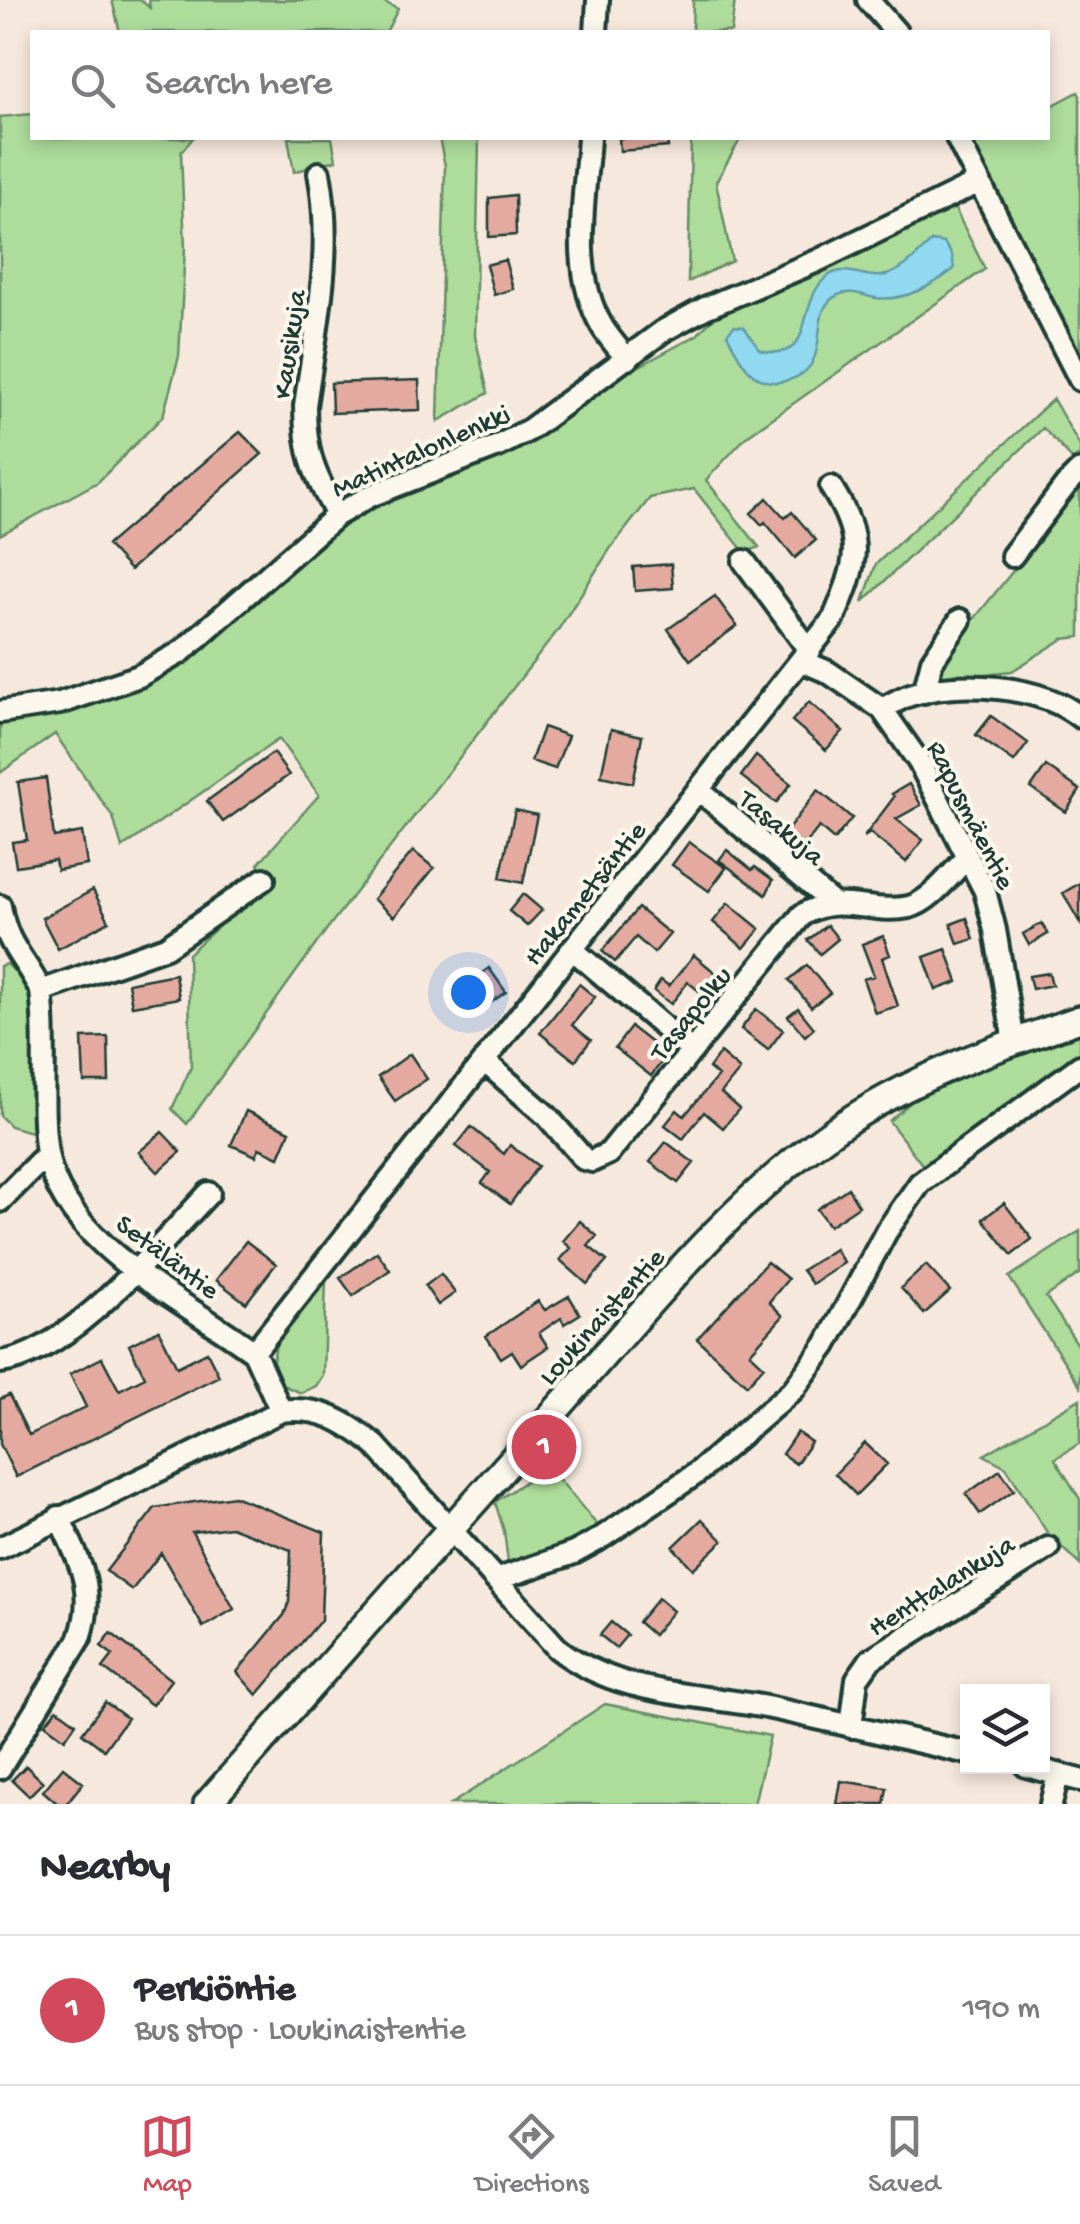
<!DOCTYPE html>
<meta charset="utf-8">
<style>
:root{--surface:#fff;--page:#f7f7f7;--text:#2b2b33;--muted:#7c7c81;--line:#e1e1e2;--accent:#d1495b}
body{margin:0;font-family:"Gochi Hand",sans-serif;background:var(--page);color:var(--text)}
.controls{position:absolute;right:30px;bottom:30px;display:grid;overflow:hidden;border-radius:0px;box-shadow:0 5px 15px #0003}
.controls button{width:90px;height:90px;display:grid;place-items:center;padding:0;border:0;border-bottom:2px solid var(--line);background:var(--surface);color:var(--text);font:50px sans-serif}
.you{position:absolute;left:468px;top:992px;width:35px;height:35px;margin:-25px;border:8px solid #fff;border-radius:50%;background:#1a73e8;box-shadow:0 0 0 15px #1a73e833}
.badge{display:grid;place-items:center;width:65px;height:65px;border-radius:50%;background:var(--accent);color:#fff;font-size:32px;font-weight:700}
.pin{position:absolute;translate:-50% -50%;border:5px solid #fff;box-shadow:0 2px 10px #0006}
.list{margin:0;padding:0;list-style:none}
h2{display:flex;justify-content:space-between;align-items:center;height:130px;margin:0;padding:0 40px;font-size:42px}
h2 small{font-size:32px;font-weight:400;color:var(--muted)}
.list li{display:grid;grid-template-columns:65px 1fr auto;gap:30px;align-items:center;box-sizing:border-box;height:150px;padding:0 40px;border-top:2px solid var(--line)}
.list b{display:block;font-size:38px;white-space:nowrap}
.list p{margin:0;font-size:32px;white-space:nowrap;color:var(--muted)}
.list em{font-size:32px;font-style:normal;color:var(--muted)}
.icon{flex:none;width:55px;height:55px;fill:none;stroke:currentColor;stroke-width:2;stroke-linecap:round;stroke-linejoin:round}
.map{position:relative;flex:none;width:1080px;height:1804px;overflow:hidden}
.search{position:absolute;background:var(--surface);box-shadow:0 5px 15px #0003;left:30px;right:30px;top:30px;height:110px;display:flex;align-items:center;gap:25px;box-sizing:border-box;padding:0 35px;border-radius:0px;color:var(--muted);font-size:38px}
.sheet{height:280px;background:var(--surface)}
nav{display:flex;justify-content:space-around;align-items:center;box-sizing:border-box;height:140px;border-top:2px solid var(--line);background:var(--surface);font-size:28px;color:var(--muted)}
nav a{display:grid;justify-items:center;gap:5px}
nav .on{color:var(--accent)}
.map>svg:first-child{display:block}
</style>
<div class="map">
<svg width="1080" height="1804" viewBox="0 0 1080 1804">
<rect width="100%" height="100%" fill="#f6e8dd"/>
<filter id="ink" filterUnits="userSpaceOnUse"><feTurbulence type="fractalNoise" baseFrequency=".01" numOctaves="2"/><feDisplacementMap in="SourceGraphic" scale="20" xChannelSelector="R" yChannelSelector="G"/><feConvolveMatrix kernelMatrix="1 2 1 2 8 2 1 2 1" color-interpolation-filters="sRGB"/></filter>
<g filter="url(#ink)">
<path fill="#aedc9b" stroke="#668c68" stroke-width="2.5" d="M112,0H141L150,8L149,0H380L398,9L386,32H120Z
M693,0H735L731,32H692Z
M1078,92L1080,96V361L974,145L989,138H1048V108Z
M32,114V138H193L181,152L185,248L179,356L163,416L98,482L0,535V117Z
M288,138H332L336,160L294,172Z
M439,138H479L475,336L488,393L438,421L445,166Z
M691,138H741L716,182L732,261L688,282Z
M953,205L985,269L747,436L706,480L759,547L745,553L694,489L650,498L610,549L558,630L327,929L187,1124L172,1109L191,1067L188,954L269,880L258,864L319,795L279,739L122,848L113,817L55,734L0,773V721L106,701L196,656L251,608L289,566L334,530L373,505L555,423L625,374L697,335L714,317Z
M1053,399L1080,446V455L1072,459L1043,428L863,602L876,564Z
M1080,488V637L1063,639L1012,671L939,679L945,655Z
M7,964L27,984L39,1019L36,1121L31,1132L10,1126L0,1116V966Z
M1080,1031V1056L924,1167L889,1121L927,1088L1010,1051Z
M1080,1231V1273L1046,1297L1080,1348V1386L1009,1277Z
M326,1279L323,1375L316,1386L301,1393L282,1385L273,1361L277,1339Z
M1080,1399V1443L1055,1459L1080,1499V1565L1048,1534L1006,1467L984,1455Z
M548,1466L598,1526L555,1548L508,1562L504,1531L495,1502Z
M605,1704L770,1736L754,1804H451Z"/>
<path fill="#90d9f1" stroke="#639ba5" stroke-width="2.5" d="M932,241L944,243L952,255L954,269C934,285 903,302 876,298C864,296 851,289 838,295C802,311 841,373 779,382C750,385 738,356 727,334L734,326L744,327L760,350C819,365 793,302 828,276C844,264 863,278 881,276C901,274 918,254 932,241Z"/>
<path fill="#e4aaa0" stroke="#1f3d34" stroke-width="2.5" d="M619,138H667L668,147L620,151Z
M515,195L516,235L489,237V198Z
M505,260L513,289L494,295L486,265Z
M419,380L420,410L332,413L331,383Z
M240,432L262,454L130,570L107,545Z
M767,498L785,518L792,512L816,540L795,558L765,522L762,525L751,513Z
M671,564L673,588L635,591L633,567Z
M715,596L737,626L690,660L668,629Z
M809,702L843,731L826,750L792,721Z
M991,716L1028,743L1014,762L976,735Z
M543,727L568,736L555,769L531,761Z
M611,729L642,736L633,783L601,776Z
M273,753L289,775L223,822L207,801Z
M756,756L791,784L776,803L741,776Z
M1046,766L1080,790L1066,812L1031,788Z
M46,778L54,837L82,832L87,865L57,870L55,860L16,866L12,842L27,840L18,782Z
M909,784L921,805L896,819L923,840L906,862L870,833L864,837L894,797L892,794Z
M818,790L852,818L834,840L819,827L804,846L786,832Z
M515,810L537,815L523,883L500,878Z
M689,842L726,868L709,891L672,865Z
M727,850L752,870L755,867L773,880L766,895L719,860Z
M413,851L434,868L394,917L373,899Z
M1080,883V923L1063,893Z
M93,890L109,921L58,949L42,918Z
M523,894L542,910L527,926L509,911Z
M728,903L760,929L744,948L713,922Z
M638,908L670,934L654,953L636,937L615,962L602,951Z
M967,918L974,939L958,944L951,924Z
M1042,923L1048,934L1029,945L1023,934Z
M827,925L838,939L820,954L808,940Z
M883,936L890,955L882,958L898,1006L875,1013L863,979L874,976L862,944Z
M946,949L958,982L936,990L924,957Z
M694,955L724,980L709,999L688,982L671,1004L654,991L661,980L669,986Z
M807,965L830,993L811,1007L789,980Z
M489,968L506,992L471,1017L454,993Z
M1049,973L1052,985L1032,989L1029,976Z
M175,974L179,998L132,1006L128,983Z
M579,984L595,997L572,1025L591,1040L575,1061L540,1033Z
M798,1008L814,1028L805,1036L788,1016Z
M756,1009L783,1030L768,1050L741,1029Z
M631,1027L667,1055L651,1076L615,1048Z
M108,1037L109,1082H84L82,1038Z
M720,1053L740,1070L721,1093L739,1109L723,1128L704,1112L683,1139L665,1125L677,1110L684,1116L718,1076L709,1068Z
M410,1054L427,1079L395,1101L378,1077Z
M246,1111L290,1131L279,1157L259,1148L256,1156L231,1145Z
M471,1127L504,1154L510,1145L538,1166L510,1204L482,1183L490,1172L456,1146Z
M162,1132L181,1152L158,1172L139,1152Z
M666,1142L694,1163L678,1183L650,1162Z
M848,1188L859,1206L829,1226L817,1209Z
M1004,1203L1032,1239L1012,1255L983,1219Z
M580,1221L597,1236L588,1246L607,1261L587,1284L560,1260L571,1248L563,1241Z
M246,1241L276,1264L246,1303L216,1280Z
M835,1249L844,1263L812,1284L802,1270Z
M377,1252L390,1270L353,1296L340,1278Z
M767,1262L788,1279L769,1302L783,1316L750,1353L764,1366L747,1385L697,1339Z
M926,1265L950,1291L924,1314L901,1288Z
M441,1274L455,1293L438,1305L425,1286Z
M569,1296L580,1314L564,1324L561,1318L539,1333L548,1347L521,1365L512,1351L501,1358L486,1336L538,1301L545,1310Z
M159,1330L177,1367L207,1352L219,1376L16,1477L0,1444V1399L9,1395L29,1435L86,1407L70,1374L102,1358L119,1390L145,1377L129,1345Z
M797,1432L811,1442L796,1464L782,1454Z
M865,1443L887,1464L856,1495L835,1474Z
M1000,1470L1014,1490L980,1514L966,1494Z
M234,1496L324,1532L321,1620L257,1695L237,1672L284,1615L289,1602L291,1550L231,1527L192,1532L234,1609L203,1627L161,1553L132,1590L106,1571L155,1508Z
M702,1519L723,1541L693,1569L673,1547Z
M658,1598L673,1611L653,1635L638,1622Z
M611,1622L627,1635L616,1648L600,1635Z
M111,1633L171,1680L152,1705L103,1668L113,1655L101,1646Z
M105,1702L127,1718L104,1750L82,1733Z
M57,1709L76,1723L65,1739L45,1724Z
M26,1766L43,1782L29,1796L12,1780Z
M63,1767L83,1783L66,1804H58L43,1791Z
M841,1781L887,1788L884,1804H837Z"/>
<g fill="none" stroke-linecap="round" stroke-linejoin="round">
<g stroke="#1f3d34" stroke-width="28">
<path id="minor" d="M868,0L896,32
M596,32L598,0
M589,138C585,199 569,272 603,328C610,339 619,349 627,359
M957,138L1080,380
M319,173C334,252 316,328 305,406C305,454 314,474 337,515
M1012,556L1066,485L1080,471
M744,561L810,651
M802,661L828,672L882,709L919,762L985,891L995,930L1014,1042
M924,692L932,661L960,620
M882,709C891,704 901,698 910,695C958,679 1040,685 1080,717
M0,712L60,703L139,676L181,652L337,515L370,496L498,446L529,430L663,331L705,308L817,261L979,182
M700,791L831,902
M0,906C7,948 24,956 41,991C48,1044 39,1103 47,1153C62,1244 187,1302 254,1352
M572,949L692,1051
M41,991L166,947L264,879
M484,1061L547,1116L584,1159L592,1161L609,1153L802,915C836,892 872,915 909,907C931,902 952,872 968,857
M0,1201L47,1154
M0,1362C69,1355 161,1243 209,1193
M281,1411L254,1352L834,618C857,563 865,541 831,487
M0,1548L281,1411C320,1406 345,1421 375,1445L557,1648C619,1697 697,1693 771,1708C837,1722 902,1738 968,1753
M498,1579L574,1553L598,1540L697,1473L793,1390L826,1345L886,1232L920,1183L1080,1066
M851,1727L857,1679L871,1659L1048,1548
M1026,1766L1080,1780
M0,1768L80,1638C97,1588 79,1562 59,1517
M1051,1804L1058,1774"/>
</g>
<g stroke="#1f3d34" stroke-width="32">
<path id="tertiary" d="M207,1804C323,1672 440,1540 557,1409C644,1311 726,1206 833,1131C907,1079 995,1048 1080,1019"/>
</g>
<use href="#minor" stroke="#fbf7ec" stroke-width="20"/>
<use href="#tertiary" stroke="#fbf7ec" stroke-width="25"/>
</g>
</g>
<g text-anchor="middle" stroke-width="8" stroke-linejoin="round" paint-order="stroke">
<g font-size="28" fill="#1f3d34" stroke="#fbf7ec">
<text transform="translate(287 344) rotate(-82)" y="10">Kausikuja</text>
<text transform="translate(420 449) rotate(-24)" y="10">Matintalonlenkki</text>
<text transform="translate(973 814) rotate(63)" y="10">Rapusmäentie</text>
<text transform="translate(783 826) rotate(40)" y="10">Tasakuja</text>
<text transform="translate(583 892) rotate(-51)" y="10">Hakametsäntie</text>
<text transform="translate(689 1012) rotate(-51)" y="10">Tasapolku</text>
<text transform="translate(169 1255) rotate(37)" y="10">Setäläntie</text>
<text transform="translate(600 1315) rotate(-48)" y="10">Loukinaistentie</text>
<text transform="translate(940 1584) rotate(-32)" y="10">Henttalankuja</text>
</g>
</g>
</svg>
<div class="controls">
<button><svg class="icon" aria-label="layers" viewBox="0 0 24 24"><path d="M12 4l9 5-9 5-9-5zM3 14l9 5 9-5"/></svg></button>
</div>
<div class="you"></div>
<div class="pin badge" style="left:544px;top:1447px">1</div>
<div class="search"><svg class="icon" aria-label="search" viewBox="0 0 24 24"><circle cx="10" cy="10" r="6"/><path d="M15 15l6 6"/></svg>Search here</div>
</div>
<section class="sheet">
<h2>Nearby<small></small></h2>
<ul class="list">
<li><span class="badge">1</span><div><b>Perkiöntie</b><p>Bus stop · Loukinaistentie</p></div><em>190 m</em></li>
</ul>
</section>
<nav>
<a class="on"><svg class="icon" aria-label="map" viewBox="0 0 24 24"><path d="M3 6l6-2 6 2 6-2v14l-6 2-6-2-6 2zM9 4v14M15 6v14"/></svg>Map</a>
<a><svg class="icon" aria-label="directions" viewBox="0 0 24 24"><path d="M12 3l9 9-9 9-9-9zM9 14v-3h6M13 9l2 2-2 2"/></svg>Directions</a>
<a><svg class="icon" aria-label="saved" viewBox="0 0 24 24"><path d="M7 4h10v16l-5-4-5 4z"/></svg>Saved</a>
</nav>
